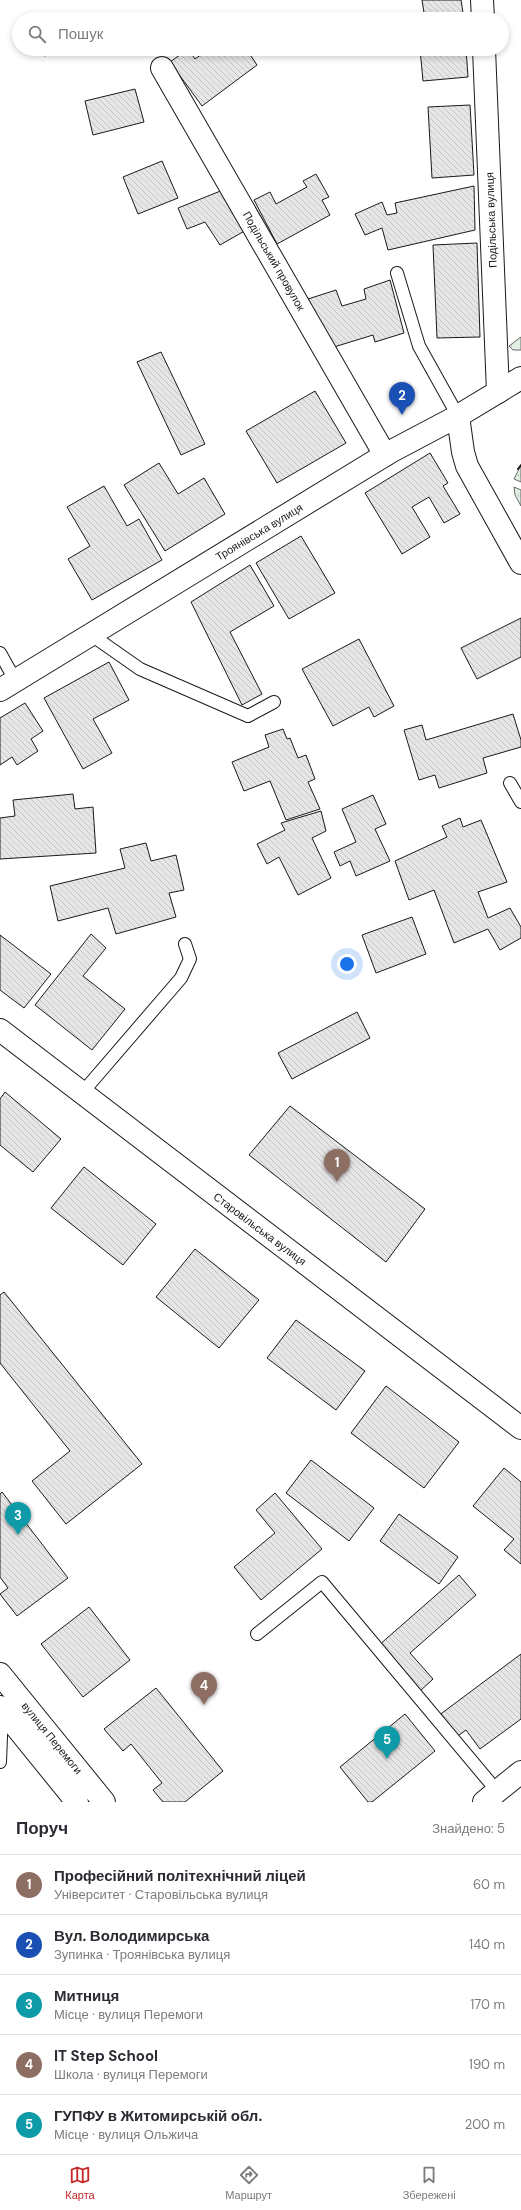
<!DOCTYPE html>
<html lang="uk">
<meta charset="utf-8">
<style>
:root{--surface:#fff;--page:#f2f2f3;--text:#2b2b33;--muted:#7c7c81;--line:#e1e1e2;--accent:#c62828}
body{margin:0;font-family:"DM Sans",sans-serif;background:var(--page);color:var(--text)}
.you{position:absolute;left:347px;top:964px;width:14px;height:14px;margin:-10px;border:3px solid #fff;border-radius:50%;background:#1a73e8;box-shadow:0 0 0 6px #1a73e833}
.badge{display:grid;place-items:center;width:26px;height:26px;border-radius:50%;background:var(--accent);color:#fff;font-size:13px;font-weight:700}
.pin{position:absolute;translate:-50% -33px;filter:drop-shadow(0 1px 2px #0008)}
.pin::after{content:'';position:absolute;top:21px;width:14px;height:12px;background:inherit;clip-path:polygon(0 0,100% 0,50% 100%)}
.list{margin:0;padding:0;list-style:none}
h2{display:flex;justify-content:space-between;align-items:center;height:52px;margin:0;padding:0 16px;font-size:17px}
h2 small{font-size:13px;font-weight:400;color:var(--muted)}
.list li{display:grid;grid-template-columns:26px 1fr auto;gap:12px;align-items:center;box-sizing:border-box;height:60px;padding:0 16px;border-top:1px solid var(--line)}
.list b{display:block;font-size:15px;white-space:nowrap}
.list p{margin:0;font-size:13px;white-space:nowrap;color:var(--muted)}
.list em{font-size:13px;font-style:normal;color:var(--muted)}
.icon{flex:none;width:22px;height:22px;fill:none;stroke:currentColor;stroke-width:2;stroke-linecap:round;stroke-linejoin:round}
.map{position:relative;flex:none;width:521px;height:1802px;overflow:hidden}
.search{position:absolute;background:var(--surface);box-shadow:0 2px 6px #0003;left:12px;right:12px;top:12px;height:44px;display:flex;align-items:center;gap:10px;box-sizing:border-box;padding:0 14px;border-radius:22px;color:var(--muted);font-size:15px}
.sheet{height:352px;background:var(--surface)}
nav{display:flex;justify-content:space-around;align-items:center;box-sizing:border-box;height:56px;border-top:1px solid var(--line);background:var(--surface);font-size:11px;color:var(--muted)}
nav a{display:grid;justify-items:center;gap:2px}
nav .on{color:var(--accent)}
.map>svg:first-child{display:block}
</style>
<div class="map">
<svg width="521" height="1802" viewBox="0 0 521 1802">
<defs>
<pattern id="grass-tufts" width="24" height="20" patternUnits="userSpaceOnUse"><rect width="24" height="20" fill="#e0efe3"/><path d="M3 7l-1-3M5 7V3M7 7l1-3M15 17l-1-3M17 17v-4M19 17l1-3" fill="none" stroke="#c0ccc2"/></pattern>
<pattern id="building-back-hatch" width="6" height="6" patternUnits="userSpaceOnUse"><rect width="6" height="6" fill="#e6e6e6"/><path d="M-1 5l2 2M0 0l6 6M5-1l2 2" fill="none" stroke="#c5c5c5"/></pattern>
</defs>
<rect width="100%" height="100%" fill="#fff"/>
<path fill="url(#grass-tufts)" stroke="#6a6a6a" d="M521,337V350H513L509,346Z
M521,465V482L514,479Z
M514,487L521,490V506L515,495Z"/>
<path fill="url(#building-back-hatch)" stroke="#1a1a1a" d="M422,0H461L464,19H425Z
M83,14L85,19H62Z
M43,49H71L44,56Z
M188,49L195,59L209,49H236L241,55L247,50L257,65L202,106L170,62Z
M420,49H466L468,77L423,81Z
M135,89L144,122L93,135L85,101Z
M470,105L474,175L432,178L428,107Z
M162,161L178,198L138,214L123,177Z
M316,174L329,197L322,200L330,215L277,244L254,200L270,192L276,204L307,187L303,181Z
M474,186L475,230L388,250L382,228L365,235L355,214L382,202L387,215L397,213L395,203Z
M223,190L248,229L220,245L205,222L187,229L178,208Z
M477,243L480,337L437,338L433,245Z
M390,280L404,333L375,342L373,335L334,347L308,299L336,290L342,306L366,299L364,289Z
M161,352L205,444L181,455L137,362Z
M315,391L346,443L277,483L246,431Z
M430,453L448,483L443,486L460,514L444,523L429,497L412,507L430,537L402,554L365,493Z
M159,463L178,494L204,478L225,514L165,551L124,485Z
M104,486L127,526L139,519L162,560L92,600L68,559L90,546L67,507Z
M301,536L335,593L289,619L256,563Z
M250,565L274,606L230,632L262,694L242,705L191,602Z
M521,618V657L477,679L461,648Z
M359,639L394,706L374,717L369,707L333,726L302,669Z
M109,662L129,700L93,719L112,753L83,769L44,698Z
M25,703L43,731L31,739L38,751L17,765L12,757L0,765V718Z
M513,714L521,740V747L483,758L487,773L439,788L435,775L419,780L404,730L422,725L426,740Z
M283,729L287,739L290,738L298,758L306,755L315,779L308,782L320,809L286,820L270,781L244,791L232,762L269,747L265,735Z
M73,794L75,809L93,807L96,853L0,859V818L15,816L13,800Z
M373,795L386,824L375,829L390,861L356,876L350,861L340,866L334,852L356,842L342,809Z
M321,811L326,831L312,838L331,878L298,895L279,857L267,864L257,844L285,830L281,823Z
M460,818L463,827L481,820L507,882L478,892L488,918L510,908L521,927V938L500,950L488,929L454,943L434,890L409,900L395,861L447,837L442,826Z
M146,843L151,861L176,855L184,890L169,893L176,917L116,934L108,908L58,921L50,886L125,868L120,849Z
M412,917L426,954L376,973L362,935Z
M91,934L106,948L83,976L125,1009L92,1050L35,1005Z
M0,935L51,974L24,1008L0,990Z
M357,1012L370,1038L292,1079L278,1053Z
M5,1092L61,1139L33,1172L0,1145V1099Z
M290,1106L425,1209L386,1262L249,1155Z
M84,1167L156,1224L123,1265L51,1208Z
M195,1249L259,1300L219,1348L156,1297Z
M4,1292L142,1464L66,1524L32,1481L70,1451L0,1363V1295Z
M296,1320L365,1371L336,1410L267,1358Z
M386,1386L459,1442L424,1488L351,1433Z
M311,1460L374,1508L349,1541L286,1493Z
M504,1468L521,1482V1564L504,1550L514,1539L473,1506Z
M2,1492L68,1578L17,1616L0,1594L8,1588L0,1577V1494Z
M275,1493L322,1549L261,1600L234,1567L275,1533L256,1510Z
M399,1514L458,1557L439,1584L380,1541Z
M459,1575L476,1595L410,1653L433,1679L419,1692L378,1646Z
M89,1607L130,1660L83,1697L41,1644Z
M521,1654V1719L480,1749L466,1730L455,1738L438,1716Z
M156,1688L223,1771L185,1802H163L153,1790L162,1783L131,1744L123,1751L104,1729Z
M405,1714L435,1751L372,1802H368L340,1767Z"/>
<g fill="none" stroke-linecap="round" stroke-linejoin="round">
<g stroke="#1a1a1a" stroke-width="14">
<path id="lane" d="M397,273L419,346L458,416
M90,634L140,669L248,716L274,702
M0,653L15,680
M510,783L521,802
M82,1093L181,978L190,959L185,944
M257,1634L322,1582L497,1791
M0,1762L2,1711"/>
</g>
<g stroke="#1a1a1a" stroke-width="24">
<path id="street" d="M482,0L483,19
M484,49L498,392
M162,68L385,455
M0,1674L104,1802"/>
</g>
<g stroke="#1a1a1a" stroke-width="24">
<path id="secondary" d="M458,416L463,452L467,466L521,563
M0,690L390,452L458,416L521,378
M484,1802L521,1772"/>
</g>
<g stroke="#1a1a1a" stroke-width="24">
<path id="primary" d="M0,1030L521,1428
M0,1707L77,1802"/>
</g>
<use href="#lane" stroke="#fff" stroke-width="12"/>
<use href="#street" stroke="#fff" stroke-width="22"/>
<use href="#secondary" stroke="#fff" stroke-width="22"/>
<use href="#primary" stroke="#fff" stroke-width="22"/>
<path stroke="#1a1a1a" stroke-width="2" d="M518,469L521,465"/>
</g>
<g text-anchor="middle" stroke-width="3" stroke-linejoin="round" paint-order="stroke">
<g font-size="11" fill="#1a1a1a" stroke="#fff">
<text transform="translate(491 220) rotate(-92)" y="4">Подільська вулиця</text>
<text transform="translate(274 261) rotate(60)" y="4">Подільський провулок</text>
<text transform="translate(259 532) rotate(-31)" y="4">Троянівська вулиця</text>
<text transform="translate(260 1229) rotate(37)" y="4">Старовільська вулиця</text>
<text transform="translate(52 1738) rotate(51)" y="4">вулиця Перемоги</text>
</g>
</g>
</svg>
<div class="you"></div>
<div class="pin badge" style="left:337px;top:1182px;background:#8d6e63">1</div>
<div class="pin badge" style="left:402px;top:415px;background:#1a4fb4">2</div>
<div class="pin badge" style="left:18px;top:1535px;background:#0f9aa8">3</div>
<div class="pin badge" style="left:204px;top:1705px;background:#8d6e63">4</div>
<div class="pin badge" style="left:387px;top:1759px;background:#0f9aa8">5</div>
<div class="search"><svg class="icon" aria-label="search" viewBox="0 0 24 24"><circle cx="10" cy="10" r="6"/><path d="M15 15l6 6"/></svg>Пошук</div>
</div>
<section class="sheet">
<h2>Поруч<small>Знайдено: 5</small></h2>
<ul class="list">
<li><span class="badge" style="background:#8d6e63">1</span><div><b>Професійний політехнічний ліцей</b><p>Університет · Старовільська вулиця</p></div><em>60 m</em></li>
<li><span class="badge" style="background:#1a4fb4">2</span><div><b>Вул. Володимирська</b><p>Зупинка · Троянівська вулиця</p></div><em>140 m</em></li>
<li><span class="badge" style="background:#0f9aa8">3</span><div><b>Митниця</b><p>Місце · вулиця Перемоги</p></div><em>170 m</em></li>
<li><span class="badge" style="background:#8d6e63">4</span><div><b>IT Step School</b><p>Школа · вулиця Перемоги</p></div><em>190 m</em></li>
<li><span class="badge" style="background:#0f9aa8">5</span><div><b>ГУПФУ в Житомирській обл.</b><p>Місце · вулиця Ольжича</p></div><em>200 m</em></li>
</ul>
</section>
<nav>
<a class="on"><svg class="icon" aria-label="map" viewBox="0 0 24 24"><path d="M3 6l6-2 6 2 6-2v14l-6 2-6-2-6 2zM9 4v14M15 6v14"/></svg>Карта</a>
<a><svg class="icon" aria-label="directions" viewBox="0 0 24 24"><path d="M12 3l9 9-9 9-9-9zM9 14v-3h6M13 9l2 2-2 2"/></svg>Маршрут</a>
<a><svg class="icon" aria-label="saved" viewBox="0 0 24 24"><path d="M7 4h10v16l-5-4-5 4z"/></svg>Збережені</a>
</nav>
